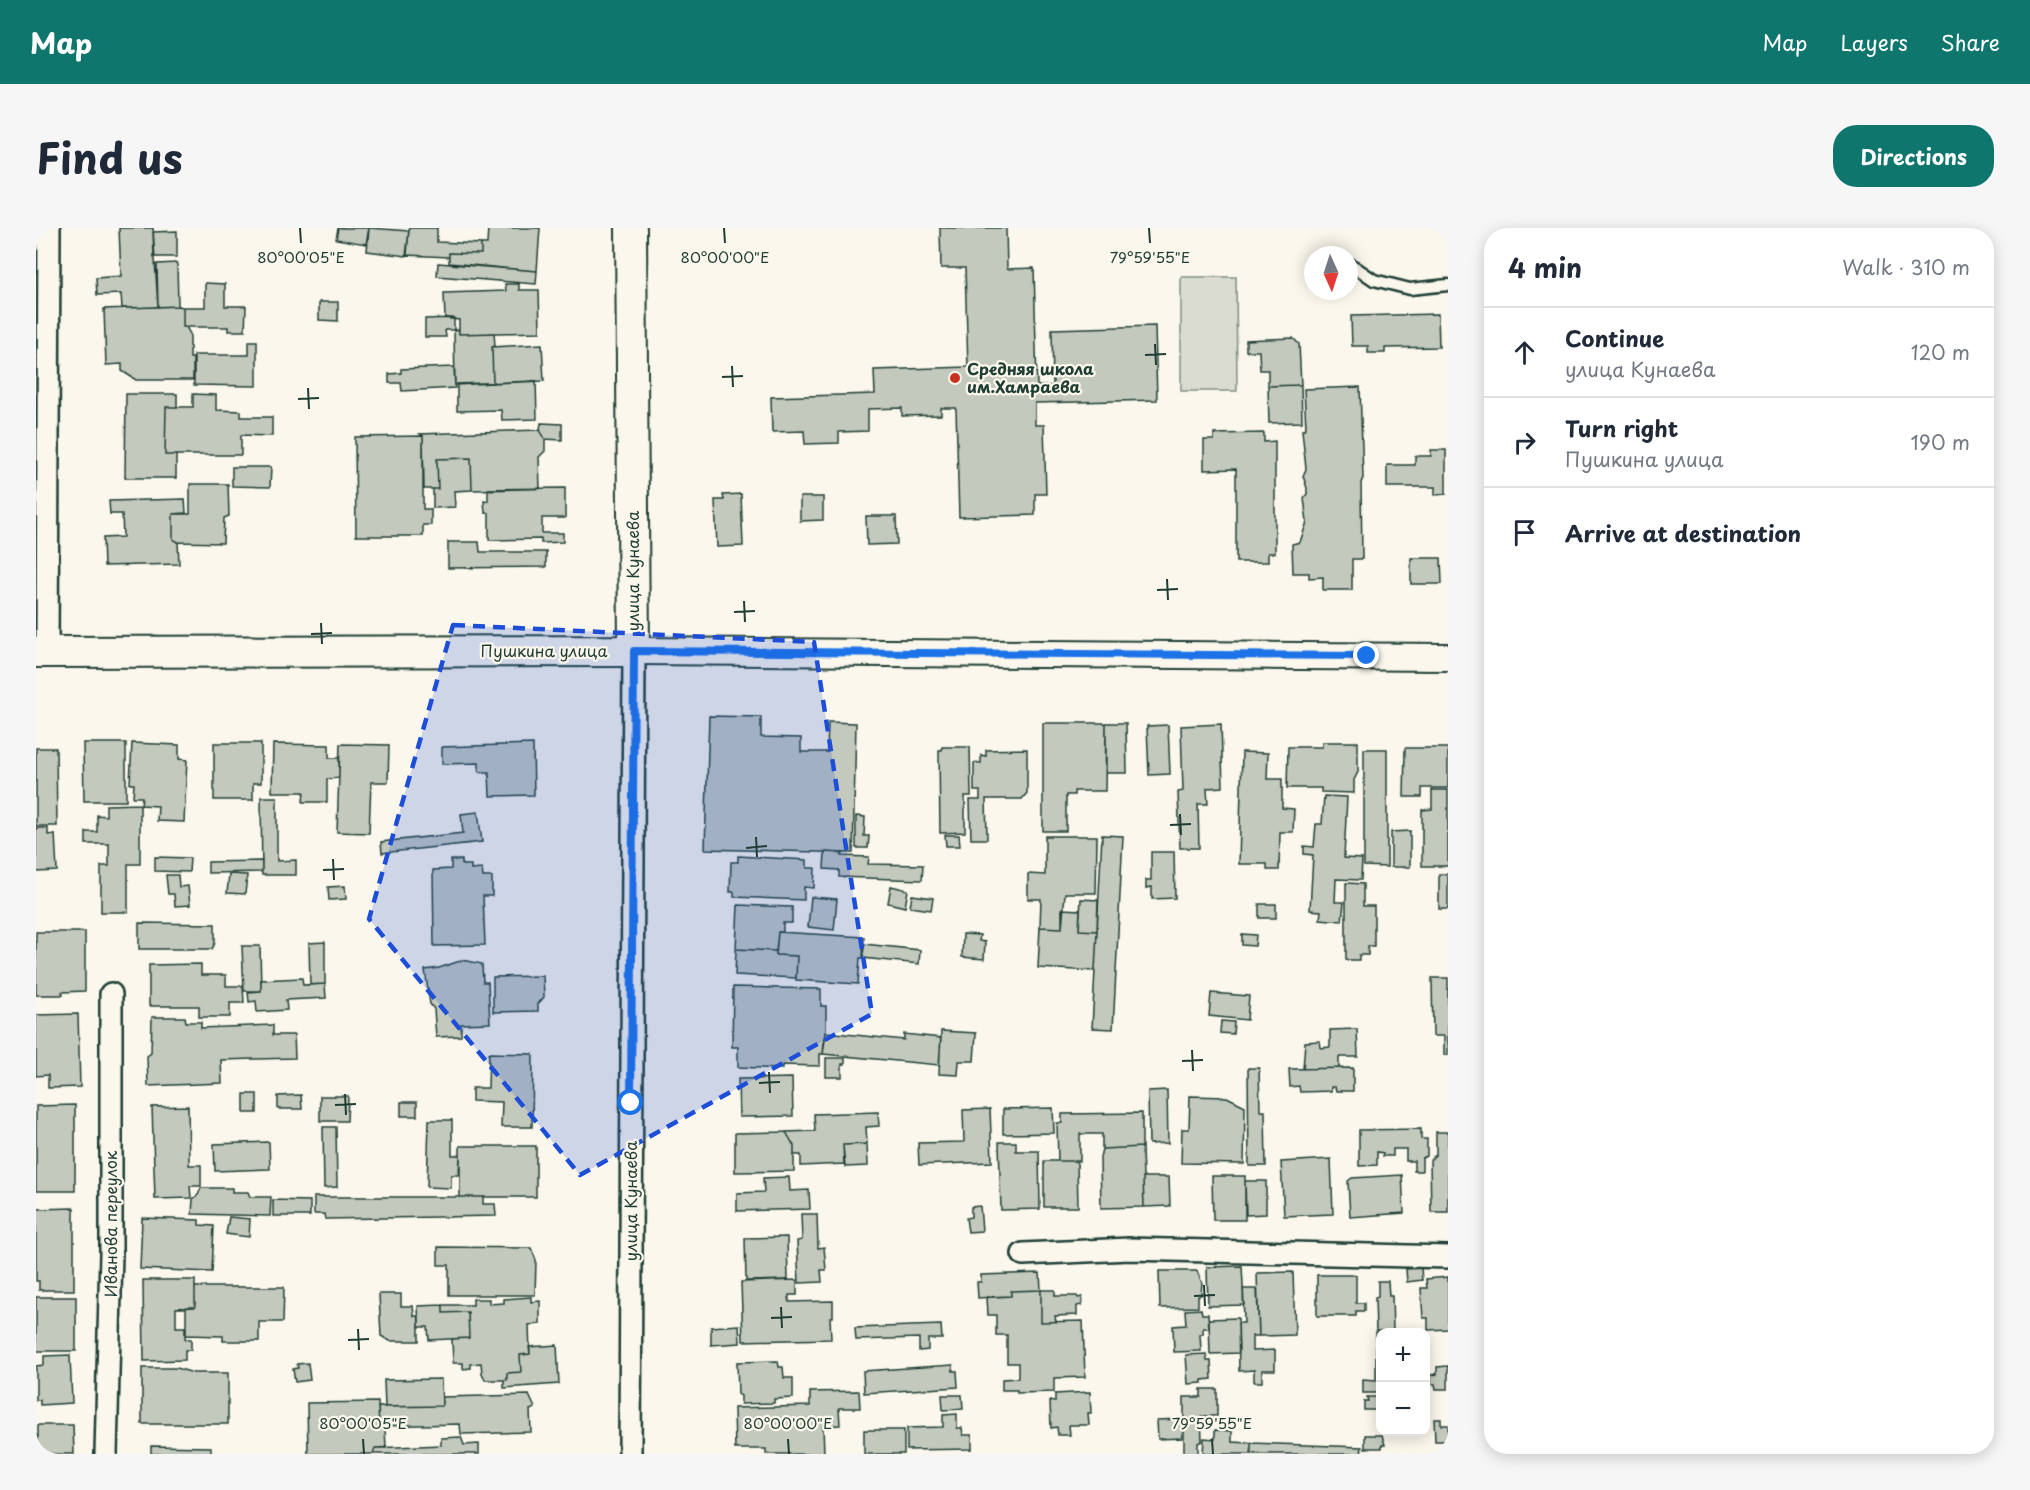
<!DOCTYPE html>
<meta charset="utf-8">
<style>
:root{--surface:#fff;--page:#f6f6f7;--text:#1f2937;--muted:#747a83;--line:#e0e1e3;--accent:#0f766e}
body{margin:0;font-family:"Playpen Sans",sans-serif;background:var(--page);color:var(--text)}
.controls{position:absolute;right:18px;bottom:18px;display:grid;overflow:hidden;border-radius:12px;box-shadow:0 3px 15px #0003}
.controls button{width:54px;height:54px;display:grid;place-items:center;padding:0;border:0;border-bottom:2px solid var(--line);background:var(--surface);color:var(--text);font:30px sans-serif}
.compass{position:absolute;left:1268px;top:18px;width:54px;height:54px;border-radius:50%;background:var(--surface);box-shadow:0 3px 15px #0003;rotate:177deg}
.stop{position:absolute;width:18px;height:18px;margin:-14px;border:4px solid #1a73e8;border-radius:50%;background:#fff}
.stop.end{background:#1a73e8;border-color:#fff;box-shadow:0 2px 6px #0008}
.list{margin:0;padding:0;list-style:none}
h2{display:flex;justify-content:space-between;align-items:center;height:78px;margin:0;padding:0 24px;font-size:26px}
h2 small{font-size:20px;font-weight:400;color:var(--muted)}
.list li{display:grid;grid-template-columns:39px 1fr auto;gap:18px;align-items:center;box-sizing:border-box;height:90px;padding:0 24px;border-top:2px solid var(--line)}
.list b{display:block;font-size:22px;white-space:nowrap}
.list p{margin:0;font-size:20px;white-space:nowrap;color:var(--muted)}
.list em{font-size:20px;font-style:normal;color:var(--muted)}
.icon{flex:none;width:33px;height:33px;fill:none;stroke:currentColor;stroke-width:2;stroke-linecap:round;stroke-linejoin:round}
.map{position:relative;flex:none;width:1412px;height:1226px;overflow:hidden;border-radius:24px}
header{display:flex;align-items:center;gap:36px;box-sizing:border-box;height:84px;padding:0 30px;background:var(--accent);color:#fff}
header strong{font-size:28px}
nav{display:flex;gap:33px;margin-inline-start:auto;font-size:21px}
.intro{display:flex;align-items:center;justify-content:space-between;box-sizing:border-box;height:144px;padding:0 36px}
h1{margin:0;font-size:42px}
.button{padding:15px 27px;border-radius:24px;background:var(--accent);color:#fff;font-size:21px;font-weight:700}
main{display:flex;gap:36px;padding:0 36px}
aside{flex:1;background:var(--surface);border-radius:24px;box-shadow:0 3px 15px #0003}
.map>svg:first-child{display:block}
</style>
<header>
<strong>Map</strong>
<nav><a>Map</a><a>Layers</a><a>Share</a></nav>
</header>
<div class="intro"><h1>Find us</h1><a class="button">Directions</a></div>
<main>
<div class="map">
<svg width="1412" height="1226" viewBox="0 0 1412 1226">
<rect width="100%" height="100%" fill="#fbf7ec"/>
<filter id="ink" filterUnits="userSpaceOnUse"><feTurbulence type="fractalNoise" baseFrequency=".0167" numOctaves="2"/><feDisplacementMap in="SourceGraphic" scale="12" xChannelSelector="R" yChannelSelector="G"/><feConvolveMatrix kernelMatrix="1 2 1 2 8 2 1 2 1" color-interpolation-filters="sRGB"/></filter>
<g filter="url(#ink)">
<path fill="#dbdcd1" stroke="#7d8c82" stroke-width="1.5" d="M1145,49H1200L1201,163H1145Z"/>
<path fill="#c4c9be" stroke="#1f3d34" stroke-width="1.5" d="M83,0H117L122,79L86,80L85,66L61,67L60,50L85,48Z
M302,0H333L330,16L300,11Z
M333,0L373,3L370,28L331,23Z
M373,0H401V14L445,16V26L413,25V29L371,27Z
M452,0H504L501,43L413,35V25L445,26V16H451Z
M904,0H970L971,41L998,40L1001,158H1017L1016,101L1119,98L1121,172L999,175V197H1008L1010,266H999V287L923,289L920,180H905V187L866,188V180L832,181V203L803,204V215L769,216L768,203L736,204L735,169L839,166L838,142L932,139L929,40H905Z
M141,3V29H118L117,4Z
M141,35L142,78L122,79L121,36Z
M402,35L501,43L500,56L401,48Z
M169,55L189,56V78H210L209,103H192V99H147V79H169Z
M469,56H483V62H503L504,104L423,106V92L409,90L408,65L470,63Z
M283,74H302V93L283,92Z
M142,78L147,79V99H150L154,106V130H157V152H100L86,143V136L70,137L68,81Z
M1402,86L1403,119L1349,120V125H1332V118H1316L1315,88Z
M418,90V102H409L410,109H389V91Z
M418,102H423V106L458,105L459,118L456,119L457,155L419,157Z
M1257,110L1263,116L1265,157L1232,158V142H1224L1223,123H1210V112Z
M213,113H221V158L158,157V127H213Z
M506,116L508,153L457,155L456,119Z
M418,139L419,160L366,163L365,155H353V146L365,145V141Z
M500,153L501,191L466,192L465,182L421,183V156Z
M1265,157L1266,194L1233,195L1232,158Z
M1324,159L1327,250L1325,255L1326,331H1316V362H1287V349L1273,350V345H1257L1256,316L1264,314L1271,294L1268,270L1271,266V260L1267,248L1270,241L1266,202L1270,200L1268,161Z
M90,166H141V179H130L129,227H140V250H89Z
M157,166L180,167V182L205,183V189H236V208L205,207V227H129L130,179H157Z
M505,195L526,196V212L509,211L504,202Z
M504,202L509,211V223L503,229L504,261L436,262L435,230L401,231L402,261H388L387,208L384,206Z
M1228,205V214L1239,213V325H1232V334H1200V241L1168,242V212H1178V206Z
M387,208V281H395V297H387V308H320L319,209Z
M1395,222H1410V266L1399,267V259H1351V237H1379V228H1395Z
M435,230L436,262L418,263L419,279L397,280V261H402L401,231Z
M196,239H235L234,259L196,258Z
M154,256H192L193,288L188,290L187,315L142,314L137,311V286H154Z
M529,260V290H506V305H527V314L505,315V311L453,312V285H449L448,272L452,273V261Z
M705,266L707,318L681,319L679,272H688L687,267Z
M764,269H787V292L764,293Z
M149,271L150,285L137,286V311L142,314L143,336L68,338L67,310L87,309L86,286H74L73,273Z
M830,288H860L861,316L831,317Z
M412,314H443L444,324H510V339L412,340Z
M1375,330H1405L1406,356H1375Z
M673,488L725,489V509L765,510V524H791L792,494L820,495L817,625L669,621Z
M1007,495H1070L1069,563H1038V567H1030V603H1007Z
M1070,495H1090L1091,545H1070Z
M1185,496L1187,559L1171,560L1172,576H1162L1163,620H1144L1142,564L1147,563L1145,498Z
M1132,497L1134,546L1113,547L1111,498Z
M1286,514H1322V544L1318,552V565L1285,564V560H1251L1252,519H1286Z
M47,515H90V573H48Z
M96,515L143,517V531L151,532L148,594L121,593L122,578L105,577L106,569H97L98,556H94Z
M178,515H225V555H217V572H178Z
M237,516L293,517V530H303V550L291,551V574H267L268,564H236Z
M304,516L353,517L352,554H335L333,605L301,604Z
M497,516L498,567L454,568L453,544H443V535L406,536V519Z
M906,519H934L935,568H929V604L904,605L903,522H906Z
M0,520H20L21,598H0Z
M1369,520H1412V560H1386V569H1368Z
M991,521V565L986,571H950L951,611H935L934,572H944V563H938V535H945V527L950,528V522Z
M1328,521H1351V639L1328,638Z
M1206,524L1232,525L1231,551H1246V580L1258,581L1257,604H1244L1243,642H1231V636H1203Z
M1396,562H1412V638H1386V582L1396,581Z
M1288,568L1311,569L1308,630L1326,631L1325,652L1300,651L1299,674H1308L1306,693L1284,691L1285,683L1274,682L1277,627L1268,626V618L1278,619L1280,596H1286Z
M225,569H241V633L260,632V647H226Z
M104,576V636H92V684H65V638H73V616H50V604H61V587L70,588V577Z
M442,584L446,614L346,625L345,614L427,605L425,586Z
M820,588L829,589L828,608H833L832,620H820Z
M0,600H12V607L19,606L21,643L0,644Z
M1374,603V639H1355V604Z
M909,607H923L924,618H910Z
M1066,607L1087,608L1077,801L1056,800Z
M1009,608H1061L1060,665H1029L1026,700L1004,699L1005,671H992V646L1009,647Z
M789,624L806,625V628L833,629L832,636L887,637L886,652L803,649V642L788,641Z
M1115,624H1138L1139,670L1116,671V659L1110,660V652H1115Z
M702,628L771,632V640H779L778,660L768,659V672L698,669V664H694L695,634H702Z
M119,629L154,630L153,644L119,643Z
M415,632H426V637H435V642L446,641L447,649H456V668H447L449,717L398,718L397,642L415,641Z
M226,633V644L172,645V634Z
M193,646L211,647L209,666L191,665Z
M1403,646H1412V681H1403Z
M130,647H142L143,659L152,658L154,677L139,678L138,666H132Z
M1310,655L1327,656V678H1338V718H1332V727H1323V732H1310Z
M309,658L310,671L293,672L292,659Z
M855,658L872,662L869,679L852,675Z
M876,667L897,670L895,682L874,679Z
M775,669L801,671L798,702L772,699Z
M1045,671L1062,672L1061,703L1043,702Z
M1223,676H1240V690H1223Z
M702,677L756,679V695H747V704H742L740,723L700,721Z
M1026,681L1044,682L1043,702L1061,703L1059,743L1002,740L1004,699L1026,700Z
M103,695L179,696V715L176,721H103Z
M0,704H49V763L26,764L27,767H0Z
M742,704L828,709L827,730H824L822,756L760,752L761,728L740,727Z
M927,706L944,707L943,713L949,714L948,731L926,729Z
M1206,706L1220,707L1219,718L1206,717Z
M289,714V756L274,757L273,715Z
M828,716L884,722L883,736L827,730Z
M206,718H224L225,763H208Z
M700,721L740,723V727L761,728L760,750L699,747Z
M427,732L446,736L447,754H452L454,795L425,796V808L400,809L398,781L394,776L389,742L403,740Z
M165,736V747H190V758H207L208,775H194V789H163V778H113V737Z
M507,748L508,769L502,776V783L457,784V749Z
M266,750L267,757L289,756L290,770L250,772L251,782L221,784L220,773L213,774L212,764L225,763V752Z
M1396,750H1412V827H1408V808H1397Z
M697,759L785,761V778H790V804L787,826H784V838L746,837V841L702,839V819H696Z
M1175,765L1213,768L1211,792L1173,788Z
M42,786L44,859L12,860V847L0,848V787Z
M116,789H149L150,794H165V800L237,797V807H258L259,830L185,832L186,855L112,858L111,828L115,825Z
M1185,793L1198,794L1197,806L1184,805Z
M1321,801L1322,829H1303V840L1267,841L1269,814L1284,813L1285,820L1294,819V802Z
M905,803L940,805L938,833H923L922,847L903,846Z
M789,804L868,812V806L905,810L903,837L787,826Z
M453,825L497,826L496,899H465L466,874L436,873V860H452Z
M790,830H809V836H806V849H790Z
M1212,840H1223L1224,883H1229L1230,938H1213Z
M1317,840V863H1300L1299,859H1295V863L1264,864L1263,858L1254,859L1253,841Z
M756,850L757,888L703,889L702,851Z
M1131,862L1132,915L1113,916L1112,863Z
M208,866H221V885H208Z
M265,867L266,881H242V868Z
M284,868H312L311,893H284Z
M1154,868L1191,869L1209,878L1208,936L1145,935L1146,901H1153Z
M365,874H381V888H365Z
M39,877V963H0V878Z
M152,878L153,937H165V958H154L155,970L119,971L116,879Z
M1017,880L1018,905L967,906V881Z
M954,881L956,934L883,937L882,915L928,914L927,882Z
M842,884L843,898L830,899L831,916L807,917L808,936L765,938V927H758V918L750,904L779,903L778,886Z
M1106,885V919L1066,921V906H1044V933H1022L1021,895H1026V886Z
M393,892H416V927H424L423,947H415V960L391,959Z
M287,899H300L301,959L288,960Z
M1385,901V911H1391V928L1386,930V943H1378V933H1370V921H1357V928H1347V925L1341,924V937L1323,938V902Z
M750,904L758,918V943L699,944V905Z
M1400,904H1412V984H1395L1394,932L1400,926Z
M233,914L234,941L179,943L178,916Z
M963,914H980V923H1003L1004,981L965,982Z
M831,916L832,938L809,939L807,917Z
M424,918H500V969H424Z
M1106,919L1108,979L1065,980L1064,929L1066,921Z
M1295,931L1297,986L1248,988L1245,934Z
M1008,933H1041L1042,979H1008Z
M1366,947L1368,985L1314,989L1312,953L1316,950Z
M1176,948H1209V992H1177Z
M753,949L754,963L773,962L774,981L701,983V965L728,964L727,950Z
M1107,949H1133L1134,978L1108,979Z
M1209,953H1230V986L1210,987Z
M165,960H196V964H212L214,969H235L234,988L156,986L157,971L162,967Z
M278,969H447V976H459L460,988L289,991L288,986H278Z
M237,972L274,973V988H237Z
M944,978L946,1003L932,1004L930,990L935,989V979Z
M38,980V1062H3V1053H0V981Z
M765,986H781L782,1020L788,1019L790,1042H785L786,1054L763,1055L761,1013L766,1012Z
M193,989L214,991L213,1009L190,1006Z
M106,990L163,992V997L178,998L176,1044L104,1041Z
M751,1009L752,1052L710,1053L709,1010Z
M402,1019L495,1020L500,1032L499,1067H413V1037H402Z
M1206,1038L1208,1077L1172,1078L1171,1039Z
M1385,1040L1386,1052L1371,1054L1370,1041Z
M1123,1043H1161L1166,1055L1165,1067L1162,1068V1079L1124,1080Z
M1257,1044L1259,1107L1223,1108L1221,1045Z
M1004,1045L1005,1062L975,1063V1068L942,1070L941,1054H945V1047Z
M1281,1047H1320V1075H1328V1083H1320V1088H1281Z
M1412,1049V1101L1392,1102V1090H1387L1385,1060H1391L1390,1051Z
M107,1052H159V1079L140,1080V1099H149V1111H155V1122H149V1132L108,1133Z
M761,1052V1067H753V1074L797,1073V1089H794L795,1111L707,1113L705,1054Z
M1342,1053H1352L1353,1068H1356L1357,1103H1340L1339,1070L1342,1069Z
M159,1059H248L247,1094H223V1113H187V1108L150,1107V1079H159Z
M1207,1061H1221L1223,1108H1216V1123L1239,1122V1142H1226V1154H1218V1142L1203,1143L1202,1095H1208Z
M1005,1062V1094L1047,1093L1049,1149L1018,1150V1164L981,1165V1162H966V1151L982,1150V1135H971V1107H960V1087H952L951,1069L975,1068V1063Z
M1005,1062H1019V1068H1041L1042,1070L1046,1069V1077L1041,1078V1087L1019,1088L1020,1094H1005Z
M343,1066H365V1078H377L378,1088H383V1113H354L345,1108Z
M0,1069H40V1123H0Z
M495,1069V1074L504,1073V1096L493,1097L494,1126L484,1127L485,1144L471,1145V1152H449L446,1145L445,1135L435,1136V1140L427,1141V1135H417L416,1111L433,1110L432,1084L407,1085V1077H437V1071H453V1076L468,1075V1071Z
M407,1077V1085L432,1084L433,1110L393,1112L392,1099H383L382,1078Z
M1165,1081L1166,1086H1172L1173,1100H1167V1106H1164L1165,1123L1138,1124L1137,1098L1150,1097L1149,1082Z
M1202,1090L1203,1125L1174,1126L1173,1091Z
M703,1097L704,1115L675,1117V1099Z
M905,1097L906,1111H892V1122L883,1123V1110L820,1112L819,1100Z
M1340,1105H1344V1165H1327V1151L1340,1152Z
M521,1117L523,1156L468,1160V1152H471V1145L485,1144L484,1127L494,1126L493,1119Z
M1170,1126L1171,1133H1175L1176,1151L1166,1152V1155L1152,1156L1150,1127Z
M34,1127L36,1175L4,1177V1172H0V1138L8,1137V1128Z
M742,1133L743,1139H747L748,1150H757V1170L738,1171V1175L705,1176V1168L702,1166L701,1134Z
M272,1135L274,1152L259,1154L257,1141L262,1140L261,1136Z
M917,1137V1143H921L922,1159L828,1165L827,1143Z
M1412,1138V1161H1400L1399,1156H1395V1147L1401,1146V1139Z
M106,1140H141L157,1145H192V1196H106Z
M405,1151L406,1178L349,1179L348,1152Z
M1165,1161H1181V1188H1165L1166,1213L1162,1215V1226H1148V1169H1165Z
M823,1163L824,1180H803L804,1197L787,1198L788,1226H730V1221H699L698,1180L774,1178V1164Z
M1054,1164L1055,1185H1052L1053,1197H1033L1034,1207H1022L1021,1199L1015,1200L1014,1173L1019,1174V1166Z
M493,1167L499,1180L494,1182L495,1204L425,1206L424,1196L343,1198L342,1179L406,1178V1169Z
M906,1167H926L927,1181L907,1182Z
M1331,1169H1344V1182H1328V1173H1332Z
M342,1174L343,1201H349L350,1220H339L337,1226H272L271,1175Z
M921,1186V1200H926L927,1207H936V1221L871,1222V1200L907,1199V1187Z
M1145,1191L1146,1210L1122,1211L1121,1192Z
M1398,1191H1405V1197H1412V1213H1399Z
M2,1197H37L38,1226H2Z
M828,1202H868V1226H828Z
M1179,1202L1196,1203V1214L1215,1215V1226H1167L1168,1210L1179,1211Z
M1329,1207H1346L1349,1217H1346V1220H1329Z
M425,1209L428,1217L443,1216V1226H337L339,1220L405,1217V1210Z
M1215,1215L1326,1219L1325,1226H1215Z
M115,1218L175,1219V1226H115Z"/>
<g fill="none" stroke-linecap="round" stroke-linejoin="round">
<g stroke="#1f3d34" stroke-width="15">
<path id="service" d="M1316,37L1338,52L1374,61L1412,57"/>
</g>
<g stroke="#1f3d34" stroke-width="26">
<path id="minor" d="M11,424L13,0
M987,1026L1093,1021L1412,1029
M70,1226L75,1025V766
M594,1226L598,423"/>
</g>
<g stroke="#1f3d34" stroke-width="30">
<path id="tertiary" d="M598,423L1412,429"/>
</g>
<g stroke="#1f3d34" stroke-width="34">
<path id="secondary" d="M0,424L598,423L595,0"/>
</g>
<use href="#service" stroke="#fbf7ec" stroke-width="10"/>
<use href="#minor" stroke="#fbf7ec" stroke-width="21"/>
<use href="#tertiary" stroke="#fbf7ec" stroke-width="26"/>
<use href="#secondary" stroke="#fbf7ec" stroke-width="30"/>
</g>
</g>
<g fill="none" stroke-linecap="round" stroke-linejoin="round" filter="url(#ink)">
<path stroke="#1a73e8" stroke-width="8" d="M595,875L598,423L1331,428"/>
</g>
<path fill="#1d4ed8" fill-opacity="0.2" stroke="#1d4ed8" stroke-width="4.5" stroke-dasharray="12 8" stroke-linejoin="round" d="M417,397L778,414L836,786L544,947L333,691Z"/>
<path fill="none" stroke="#1f3d34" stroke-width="2" d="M264,0L265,15M688,0L689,15M1113,0L1114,15M1119,116L1120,137M1109,127L1130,126M696,138L697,159M686,149L707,148M272,160L273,181M262,171L283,170M1131,351L1132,372M1121,362L1142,361M708,373L709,394M698,384L719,383M285,395L286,416M275,406L296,405M1144,586L1145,607M1134,597L1155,596M720,609L721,629M710,620L731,618M297,631L298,652M287,642L308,641M1156,822L1157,843M1146,833L1167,832M733,844L734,865M723,855L744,854M309,866L310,887M299,877L320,876M1168,1057L1169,1078M1158,1068L1179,1067M745,1079L746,1100M735,1090L756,1089M322,1101L323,1122M312,1112L333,1111M327,1211L328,1226M752,1211L753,1226M1176,1211L1177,1226"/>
<circle fill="#c8321e" stroke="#fbf7ec" stroke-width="2" cx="919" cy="150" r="6"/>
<g text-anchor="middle" stroke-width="4.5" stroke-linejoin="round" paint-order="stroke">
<g font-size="16" font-weight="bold" fill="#1f3d34" stroke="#fbf7ec" text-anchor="start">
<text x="931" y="147">Средняя школа<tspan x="931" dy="18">им.Хамраева</tspan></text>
</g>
<g font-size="16" fill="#1f3d34" stroke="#fbf7ec">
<text transform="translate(597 343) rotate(-90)" y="6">улица Кунаева</text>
<text x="508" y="429">Пушкина улица</text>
<text transform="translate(595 973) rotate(-90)" y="6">улица Кунаева</text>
<text transform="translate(75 996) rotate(-90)" y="6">Иванова переулок</text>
</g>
</g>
<g font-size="15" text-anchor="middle" fill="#1f3d34" stroke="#fbf7ec" stroke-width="4.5" stroke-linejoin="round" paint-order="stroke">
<text x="265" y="35">80°00'05"E</text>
<text x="689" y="35">80°00'00"E</text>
<text x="1114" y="35">79°59'55"E</text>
<text x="327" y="1201">80°00'05"E</text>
<text x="752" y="1201">80°00'00"E</text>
<text x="1176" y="1201">79°59'55"E</text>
</g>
</svg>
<div class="controls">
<button>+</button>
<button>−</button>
</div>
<svg class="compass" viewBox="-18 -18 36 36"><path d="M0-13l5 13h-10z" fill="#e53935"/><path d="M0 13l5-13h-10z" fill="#747a83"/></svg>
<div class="stop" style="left:595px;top:875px"></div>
<div class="stop end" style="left:1331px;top:428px"></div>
</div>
<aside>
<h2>4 min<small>Walk · 310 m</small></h2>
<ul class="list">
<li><svg class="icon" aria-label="ahead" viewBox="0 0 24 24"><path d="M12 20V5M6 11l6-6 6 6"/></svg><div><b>Continue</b><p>улица Кунаева</p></div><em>120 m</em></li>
<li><svg class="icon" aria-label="right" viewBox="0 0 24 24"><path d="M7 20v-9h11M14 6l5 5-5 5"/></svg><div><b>Turn right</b><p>Пушкина улица</p></div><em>190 m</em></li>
<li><svg class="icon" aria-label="arrive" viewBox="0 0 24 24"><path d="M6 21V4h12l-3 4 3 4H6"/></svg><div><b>Arrive at destination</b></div></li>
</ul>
</aside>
</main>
